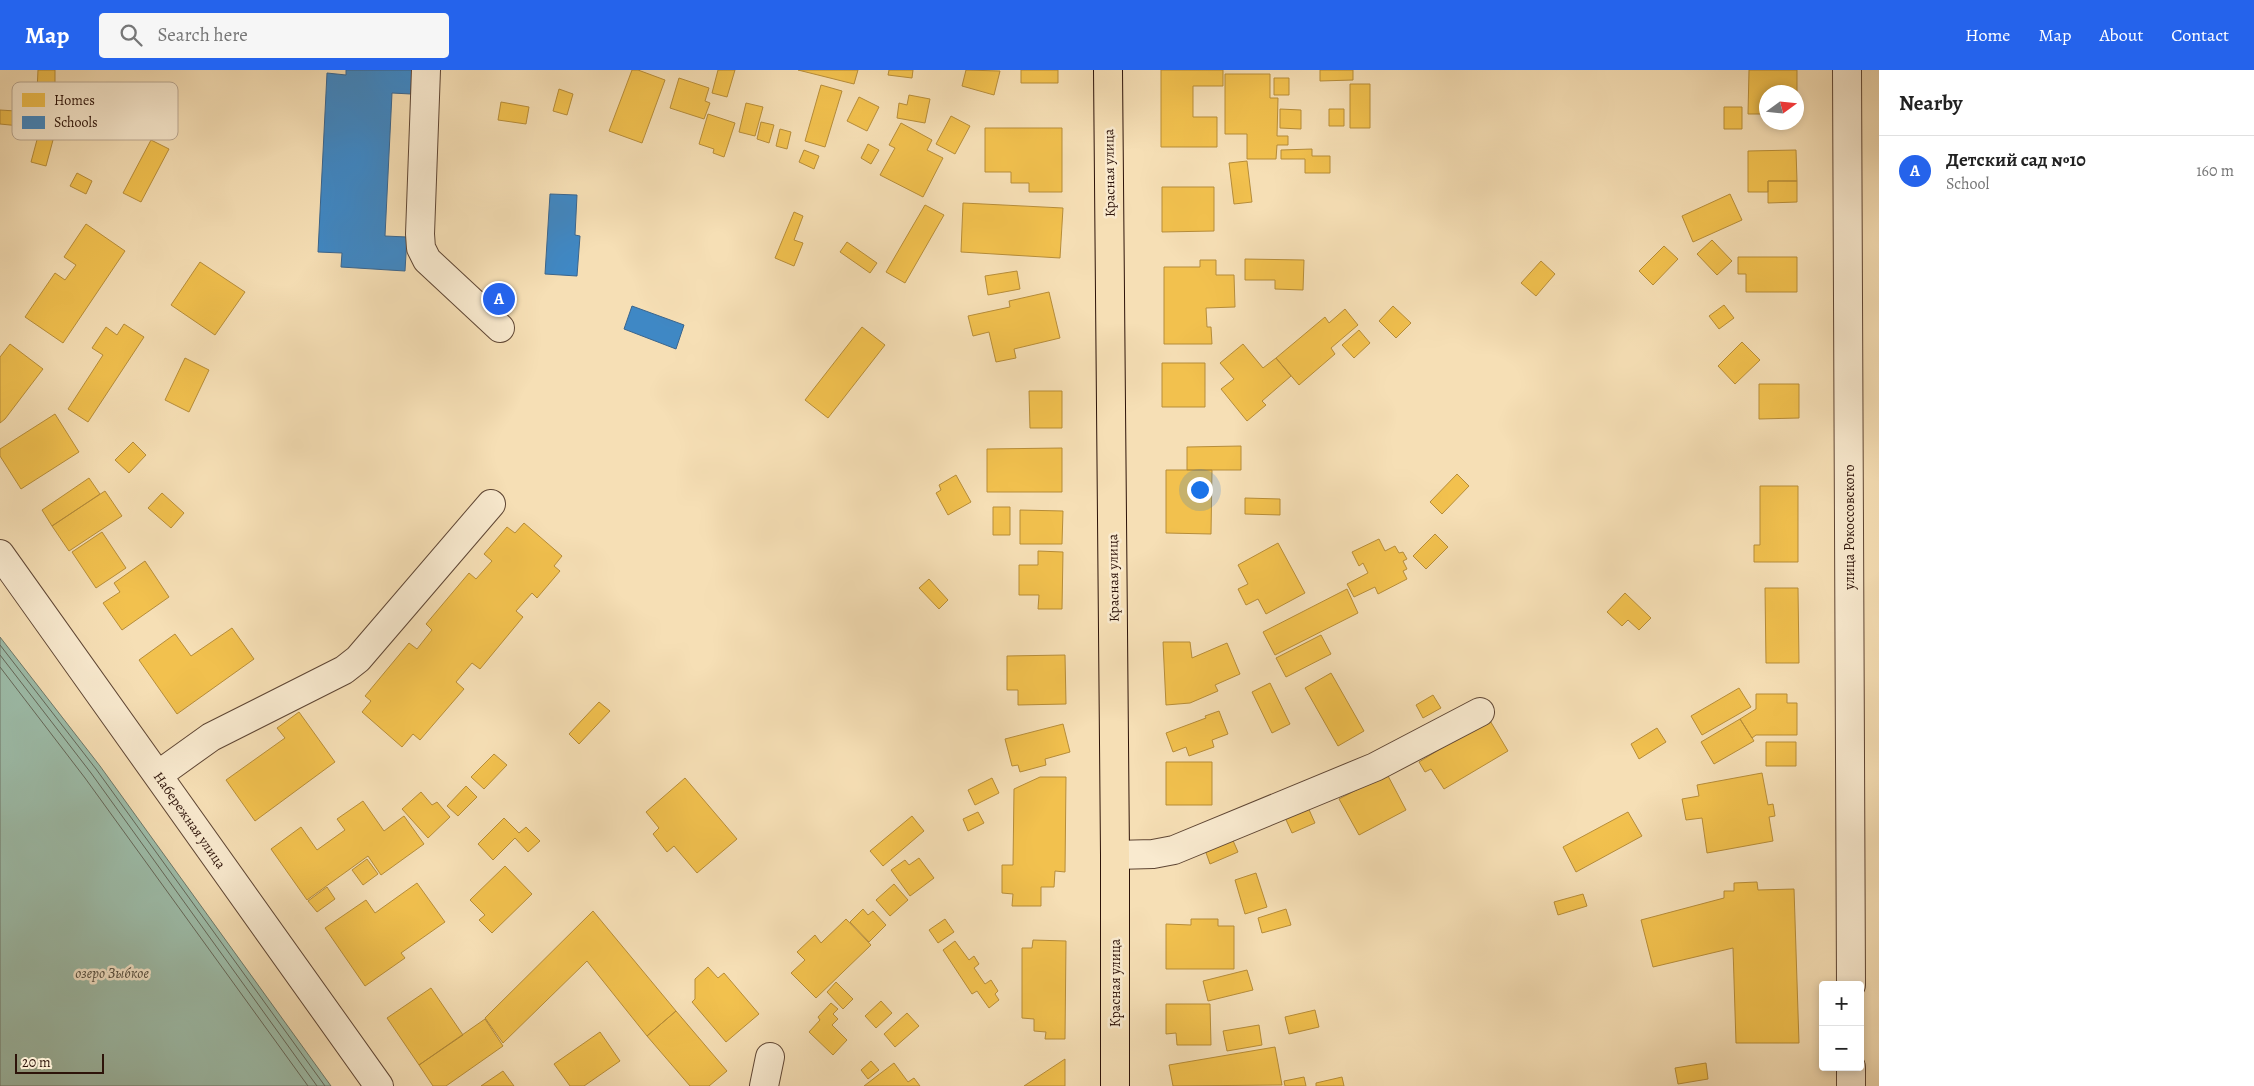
<!DOCTYPE html>
<meta charset="utf-8">
<style>
:root{--surface:#fff;--page:#f6f6f6;--text:#222;--muted:#767676;--line:#e0e0e0;--accent:#2563eb}
body{margin:0;font-family:Alegreya,serif;background:var(--page);color:var(--text)}
.controls{position:absolute;right:15px;bottom:15px;display:grid;overflow:hidden;border-radius:5px;box-shadow:0 2px 8px #0003}
.controls button{width:45px;height:45px;display:grid;place-items:center;padding:0;border:0;border-bottom:1px solid var(--line);background:var(--surface);color:var(--text);font:25px sans-serif}
.compass{position:absolute;left:1759px;top:15px;width:45px;height:45px;border-radius:50%;background:var(--surface);box-shadow:0 2px 8px #0003;rotate:75deg}
.scale{position:absolute;left:15px;bottom:12px;width:89px;box-sizing:border-box;padding-left:5px;border:2px solid #2d1309;border-top:0;font-size:14px;line-height:18px;white-space:nowrap;color:#2d1309;-webkit-text-stroke:4px #f9eacf;paint-order:stroke}
.you{position:absolute;left:1199px;top:419px;width:18px;height:18px;margin:-12px;border:4px solid #fff;border-radius:50%;background:#1a73e8;box-shadow:0 0 0 8px #1a73e833}
.badge{display:grid;place-items:center;width:32px;height:32px;border-radius:50%;background:var(--accent);color:#fff;font-size:16px;font-weight:700}
.pin{position:absolute;translate:-50% -50%;border:2px solid #fff;box-shadow:0 1px 5px #0006}
.list{margin:0;padding:0;list-style:none}
h2{display:flex;justify-content:space-between;align-items:center;height:65px;margin:0;padding:0 20px;font-size:21px}
h2 small{font-size:16px;font-weight:400;color:var(--muted)}
.list li{display:grid;grid-template-columns:32px 1fr auto;gap:15px;align-items:center;box-sizing:border-box;height:70px;padding:0 20px;border-top:1px solid var(--line)}
.list b{display:block;font-size:19px;white-space:nowrap}
.list p{margin:0;font-size:16px;white-space:nowrap;color:var(--muted)}
.list em{font-size:16px;font-style:normal;color:var(--muted)}
.icon{flex:none;width:28px;height:28px;fill:none;stroke:currentColor;stroke-width:2;stroke-linecap:round;stroke-linejoin:round}
.map{position:relative;flex:none;width:1879px;height:1016px;overflow:hidden}
header{display:flex;align-items:center;gap:30px;box-sizing:border-box;height:70px;padding:0 25px;background:var(--accent);color:#fff}
header strong{font-size:24px}
nav{display:flex;gap:28px;margin-inline-start:auto;font-size:18px}
.search{width:350px;height:45px;background:var(--page);display:flex;align-items:center;gap:12px;box-sizing:border-box;padding:0 18px;border-radius:5px;color:var(--muted);font-size:19px}
main{display:flex}
aside{flex:1;background:var(--surface)}
.map>svg:first-child{display:block}
</style>
<header>
<strong>Map</strong>
<div class="search"><svg class="icon" aria-label="search" viewBox="0 0 24 24"><circle cx="10" cy="10" r="6"/><path d="M15 15l6 6"/></svg>Search here</div>
<nav><a>Home</a><a>Map</a><a>About</a><a>Contact</a></nav>
</header>
<main>
<div class="map">
<svg width="1879" height="1016" viewBox="0 0 1879 1016">
<rect width="100%" height="100%" fill="#f6dfb5"/>
<filter id="stains"><feTurbulence type="fractalNoise" baseFrequency=".004" numOctaves="4"/><feColorMatrix values="0 0 0 0 .2 0 0 0 0 .09 0 0 0 0 .02 0 0 0 .5 -.17"/></filter>
<radialGradient id="worn" r=".72"><stop offset=".6" stop-color="#630" stop-opacity="0"/><stop offset="1" stop-color="#630" stop-opacity=".3"/></radialGradient>
<path fill="#9dbdaa" stroke="#70796a" d="M0,567L100,696L331,1016H0Z"/>
<path fill="#f2c14e" stroke="#b78d39" d="M38,0H55V22L37,21Z
M632,0H638L665,10L642,73L609,61Z
M718,0H735L727,27L712,23Z
M798,0H858L854,14Z
M889,0H913L912,8L888,5Z
M966,0L1000,1L994,25L962,16Z
M1021,0H1058V13H1021Z
M1161,0H1223V16H1193V47H1217V77H1161Z
M1320,0H1353V10L1320,11Z
M1749,0H1797V25L1796,22H1766V44H1748Z
M1225,4H1270V28H1278L1277,66H1288V75H1277L1276,89H1247V64H1225Z
M679,8L709,18L705,31L710,33L704,49L670,38Z
M1274,8H1289V25H1274Z
M1350,14H1370V58H1350Z
M821,15L842,21L825,77L805,71Z
M559,19L573,24L567,45L553,41Z
M909,25L930,29L925,53L897,48L899,33L907,35Z
M859,27L879,37L867,61L847,51Z
M501,32L529,37L526,54L498,50Z
M746,33L763,37L755,66L739,62Z
M1724,37H1742V59H1724Z
M1280,39L1301,40V59L1280,58Z
M1329,39H1344V56H1329Z
M0,40L31,42L30,57L0,54Z
M708,44L735,53L724,87L713,83L714,79L699,74Z
M951,46L970,56L955,84L936,74Z
M761,52L774,55L769,73L757,69Z
M901,53L932,70L927,80L943,88L923,127L880,105L895,78L889,75Z
M985,58H1062V122H1029V113H1011V102H985Z
M780,59L791,62L787,79L776,76Z
M38,66L53,70L46,96L31,92Z
M151,70L169,79L141,132L123,123Z
M868,74L879,80L871,94L861,88Z
M1312,79V86H1330V103H1305V89H1281V80Z
M804,80L819,86L814,99L799,92Z
M1796,80L1797,111H1768V122H1748V81Z
M1247,91L1252,132L1234,134L1229,93Z
M77,103L92,111L86,124L70,116Z
M1768,111H1797V132L1768,133Z
M1162,117H1214V161L1162,162Z
M1730,124L1742,150L1693,172L1682,146Z
M963,133L1063,138L1060,188L961,182Z
M925,135L944,145L905,213L886,202Z
M794,142L803,146L794,170L803,173L794,196L775,188Z
M86,154L125,181L63,273L25,247L55,203L65,210L76,195L64,187Z
M1712,170L1732,191L1717,205L1697,184Z
M847,172L877,193L870,203L840,182Z
M1664,176L1678,189L1653,215L1639,201Z
M1738,187H1797V222H1746V204H1738Z
M1245,189L1304,190L1303,220L1275,219V210H1245Z
M1200,190H1216V205H1234L1235,237L1206,238L1207,257H1211L1212,274H1164V197H1200Z
M1541,191L1555,204L1536,226L1521,213Z
M200,192L245,222L215,265L171,235Z
M1017,201L1020,219L988,225L985,206Z
M1049,222L1060,268L1014,279L1016,288L996,292L989,262L973,266L968,246L1010,237L1009,231Z
M1724,235L1734,248L1719,259L1709,246Z
M1393,236L1411,253L1396,268L1379,251Z
M1345,239L1358,255L1331,278L1335,284L1299,315L1276,288L1325,247L1329,253Z
M124,254L144,267L88,352L68,339L103,285L92,278L106,257L117,265Z
M862,257L885,275L828,348L805,330Z
M1359,260L1370,273L1354,288L1342,275Z
M1742,272L1760,290L1735,314L1718,296Z
M10,274L43,299L5,349L0,353V287Z
M1243,274L1263,298L1276,288L1291,306L1262,331L1266,335L1247,351L1221,319L1234,309L1220,293Z
M185,288L209,300L189,342L165,330Z
M1162,293H1205V337H1162Z
M1759,314H1799V348L1759,349Z
M1029,321H1062V358H1030Z
M55,344L79,382L21,419L0,386V379Z
M133,372L146,385L129,403L115,390Z
M1241,376V400H1187V377Z
M1062,378V422H987V379Z
M1166,400H1212L1211,464L1166,463Z
M1457,404L1469,416L1442,444L1430,432Z
M956,405L971,432L948,445L936,423L941,420L939,415Z
M89,408L100,424L52,456L42,440Z
M1760,416H1798V492H1754V475H1760Z
M105,421L122,446L69,481L52,456Z
M162,423L184,443L171,458L148,438Z
M1245,428L1280,429V445L1245,444Z
M993,437H1010V465H993Z
M1020,440L1063,441L1062,474H1020Z
M524,453L562,486L554,496L560,501L537,528L532,523L516,541L523,547L480,599L472,593L456,612L464,619L420,670L413,664L402,677L362,642L371,631L365,626L409,573L417,579L432,560L426,554L469,503L476,509L492,491L484,484L507,457L515,463Z
M102,462L126,498L96,518L72,482Z
M1435,464L1448,477L1426,499L1413,486Z
M1379,469L1385,481L1395,476L1399,483L1403,482L1407,489L1403,491L1407,499L1403,501L1407,509L1378,524L1375,517L1354,527L1347,514L1368,503L1363,493L1359,496L1352,482Z
M1278,473L1305,523L1266,544L1258,529L1246,535L1238,519L1248,514L1238,495Z
M1038,481L1063,482L1062,539H1038L1039,525H1019V495H1038Z
M145,491L169,527L122,560L103,533L120,522L114,513Z
M929,509L948,530L939,539L919,518Z
M1765,518H1798L1799,593H1766Z
M1347,519L1358,543L1275,585L1263,562Z
M1625,523L1651,548L1639,560L1628,550L1622,556L1607,542Z
M232,558L254,589L177,644L139,590L175,564L191,586Z
M1321,565L1331,584L1286,607L1276,588Z
M1163,572H1190L1192,588L1227,573L1240,604L1215,615L1218,621L1190,633L1166,635Z
M1065,585L1066,634L1018,635V620H1007V586Z
M1331,603L1364,661L1338,676L1305,618Z
M1270,613L1290,654L1272,663L1252,622Z
M1739,618L1751,637L1702,665L1691,646Z
M1756,624H1787V633H1797V665H1756L1752,668L1740,649L1756,639Z
M1433,625L1441,638L1423,648L1416,635Z
M599,632L610,641L579,674L569,664Z
M1219,641L1228,664L1212,670L1214,677L1189,686L1186,677L1173,682L1166,663L1206,648L1205,646Z
M299,642L335,692L255,751L226,710L285,668L277,658Z
M1489,649L1508,681L1444,719L1431,699L1425,702L1419,692Z
M1740,649L1754,671L1714,694L1701,672Z
M1063,654L1070,682L1045,689L1046,695L1020,702L1018,695L1012,696L1005,669Z
M1657,658L1666,672L1639,689L1631,674Z
M1766,672H1796V696H1766Z
M494,684L507,695L484,719L471,707Z
M1166,692H1212V735H1166Z
M1762,703L1768,735L1773,734L1775,746L1769,747L1773,771L1707,783L1702,748L1686,750L1682,729L1699,726L1697,715Z
M1387,704L1406,740L1359,765L1339,729Z
M1040,707H1066L1065,802L1055,801L1054,817H1041V836H1012L1013,824L1002,823V795H1013L1014,719Z
M685,708L737,769L697,803L674,776L667,782L653,764L659,758L646,742Z
M992,708L999,723L975,735L968,720Z
M466,716L477,727L458,746L447,736Z
M421,722L432,735L437,732L450,747L428,768L402,739Z
M363,731L384,761L404,746L424,774L381,805L368,786L307,830L271,779L301,757L317,780L345,760L337,749Z
M1306,733L1315,753L1292,763L1283,743Z
M978,742L984,753L968,761L963,749Z
M1628,742L1642,766L1576,802L1563,777Z
M912,746L924,761L883,796L870,781Z
M504,748L519,763L526,757L540,771L528,782L515,768L493,790L478,774Z
M1231,766L1238,782L1210,794L1204,777Z
M919,788L934,808L910,826L891,800L905,790L909,795Z
M367,789L378,804L363,815L352,800Z
M505,796L532,824L492,863L479,850L485,845L470,830Z
M1256,803L1267,837L1245,844L1235,810Z
M1757,812L1758,820L1794,819L1799,973H1736L1733,878L1653,897L1641,850L1724,828V821H1734V813Z
M417,813L445,852L401,883L405,888L365,916L325,858L366,830L375,843Z
M894,814L908,830L890,846L876,830Z
M327,817L335,829L317,842L308,831Z
M1583,824L1587,836L1558,845L1554,832Z
M863,839L868,845L873,841L886,855L869,872L850,852Z
M1286,839L1291,855L1262,863L1258,848Z
M593,841L676,941L647,966L587,891L503,973L485,948Z
M846,849L871,875L816,928L791,903L805,890L797,882L815,865L821,873Z
M945,849L954,862L938,873L929,860Z
M1191,849H1218V856H1234V899H1166V854L1191,855Z
M1033,870L1066,871L1065,969H1045L1046,962L1034,961V949L1022,948V878H1032Z
M955,871L969,890L974,886L979,894L974,898L985,914L991,910L998,921L995,924L999,930L989,938L977,921L972,924L943,880Z
M708,897L718,908L724,903L759,944L726,972L692,932L695,929V909Z
M1247,900L1253,920L1208,931L1203,911Z
M836,912L853,929L843,939L827,922Z
M431,918L463,965L419,995L387,948Z
M881,931L892,943L876,958L865,946Z
M831,933L838,939L833,944L838,949L832,955L847,970L833,985L809,962L820,950L818,947Z
M1166,934H1210L1211,975H1177L1176,963L1166,964Z
M1315,940L1319,957L1289,964L1285,947Z
M676,941L727,1001L709,1016H690L647,966Z
M907,943L919,956L895,977L884,964Z
M485,949L503,976L446,1016H433L419,995Z
M1259,955L1262,975L1227,981L1223,961Z
M600,962L620,991L584,1016H570L554,994Z
M1275,977L1282,1015L1173,1016L1169,995Z
M1065,989V1016H1024Z
M871,991L879,1000L868,1009L861,1000Z
M894,993L908,1012L914,1008L920,1016H864Z
M1706,993L1708,1009L1678,1014L1675,998Z
M503,1001L514,1016H481Z
M1304,1007L1306,1016H1285L1284,1011Z
M1342,1007L1344,1016H1316V1013Z"/>
<path fill="#3f88c5" stroke="#3a658d" d="M346,0H412L411,24L392,23L385,166L407,167L405,201L341,197L342,183L318,182L327,3L346,5Z
M550,124L577,125L575,165L580,166L577,206L545,204Z
M632,236L684,255L676,279L624,259Z"/>
<g fill="none" stroke-linecap="round" stroke-linejoin="round">
<path stroke="#65685a" stroke-width="1" d="M0,575L96,699L325,1016
M0,585L91,703L317,1016
M0,597L85,708L308,1016"/>
<g stroke="#5f4634" stroke-width="30">
<path id="minor" d="M426,0L420,164L421,178L427,190L500,258
M1847,0L1851,915
M0,484L379,1016
M158,705L211,667L344,600L358,589L491,434
M1115,785L1153,784L1174,780L1375,697L1480,642
M1851,997V1016
M764,1016L770,987"/>
</g>
<g stroke="#2d1309" stroke-width="30">
<path id="major" d="M1108,0L1115,785V1016"/>
</g>
<use href="#minor" stroke="#f9eacf" stroke-width="28"/>
<use href="#major" stroke="#f6dfb5" stroke-width="28"/>
</g>
<g text-anchor="middle" stroke-width="5" stroke-linejoin="round" paint-order="stroke">
<g font-size="14" fill="#2d1309" stroke="#f9eacf">
<text transform="translate(1109 103) rotate(-91)" y="5">Красная улица</text>
<text transform="translate(1849 457) rotate(-90)" y="5">улица Рокоссовского</text>
<text transform="translate(1113 508) rotate(-91)" y="5">Красная улица</text>
<text transform="translate(190 750) rotate(55)" y="5">Набережная улица</text>
<text transform="translate(1115 913) rotate(-90)" y="5">Красная улица</text>
</g>
<g font-size="15" font-style="italic" fill="#544e41" stroke="#f9eacf">
<text x="112" y="908">озеро Зыбкое</text>
</g>
</g>
<rect x="12" y="12" width="166" height="58" rx="8" fill="#f9eacf" stroke="#bcaa94" stroke-width="1"/>
<rect x="22" y="23" width="23" height="14" fill="#f2c14e"/>
<rect x="22" y="46" width="23" height="13" fill="#3f88c5"/>
<g font-size="14" fill="#2d1309">
<text x="54" y="35">Homes</text>
<text x="54" y="57">Schools</text>
</g>
<rect width="100%" height="100%" filter="url(#stains)"/>
<rect width="100%" height="100%" fill="url(#worn)"/>
</svg>
<div class="controls">
<button>+</button>
<button>−</button>
</div>
<svg class="compass" viewBox="-18 -18 36 36"><path d="M0-13l5 13h-10z" fill="#e53935"/><path d="M0 13l5-13h-10z" fill="#767676"/></svg>
<div class="scale">20 m</div>
<div class="you"></div>
<div class="pin badge" style="left:499px;top:229px">A</div>
</div>
<aside>
<h2>Nearby<small></small></h2>
<ul class="list">
<li><span class="badge">A</span><div><b>Детский сад №10</b><p>School</p></div><em>160 m</em></li>
</ul>
</aside>
</main>
